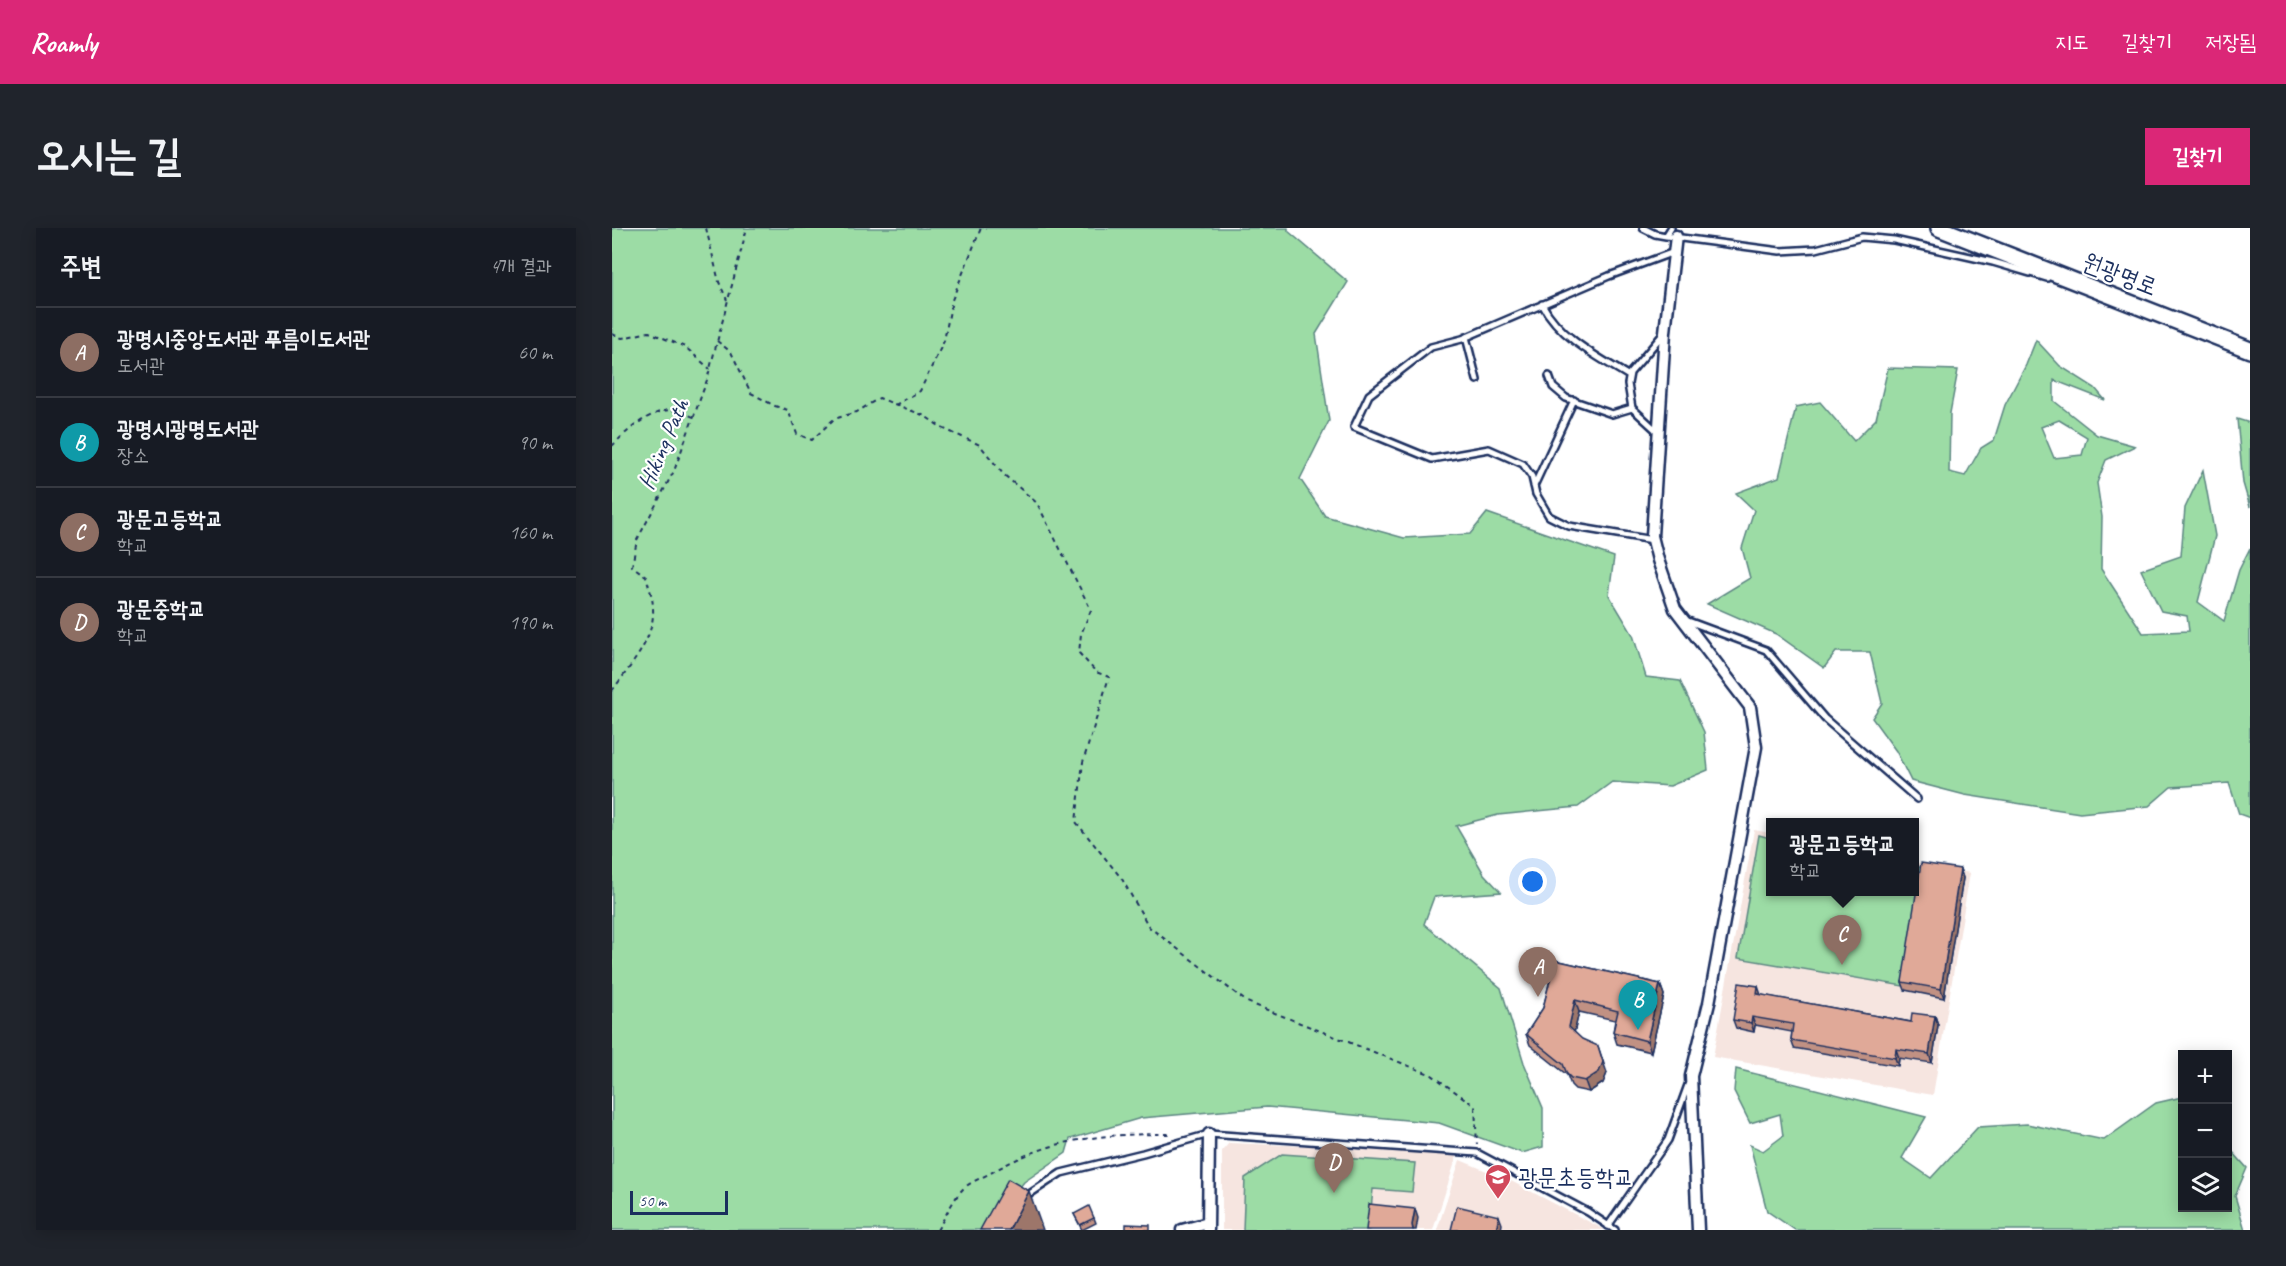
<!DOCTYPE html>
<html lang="ko">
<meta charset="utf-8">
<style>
:root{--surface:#171b24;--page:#20242c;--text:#f1f3f6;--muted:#9ea1a6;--line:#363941;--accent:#db2777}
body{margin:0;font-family:Caveat,"Poor Story",sans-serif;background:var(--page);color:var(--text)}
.controls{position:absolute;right:18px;bottom:18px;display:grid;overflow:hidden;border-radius:0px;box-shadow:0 3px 15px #0003}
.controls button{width:54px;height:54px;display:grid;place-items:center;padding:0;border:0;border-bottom:2px solid var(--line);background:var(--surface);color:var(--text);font:30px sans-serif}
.scale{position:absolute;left:18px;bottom:15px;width:98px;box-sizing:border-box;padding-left:6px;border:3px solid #1b2f5e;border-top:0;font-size:16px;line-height:21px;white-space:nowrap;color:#1b2f5e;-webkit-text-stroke:4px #fff;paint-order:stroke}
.you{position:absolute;left:921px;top:654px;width:21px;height:21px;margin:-15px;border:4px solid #fff;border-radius:50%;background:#1a73e8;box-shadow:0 0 0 9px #1a73e833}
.badge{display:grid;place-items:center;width:39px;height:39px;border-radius:50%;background:var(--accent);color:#fff;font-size:20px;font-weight:700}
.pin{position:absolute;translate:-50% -50px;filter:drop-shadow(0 2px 3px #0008)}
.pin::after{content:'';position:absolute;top:32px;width:21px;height:18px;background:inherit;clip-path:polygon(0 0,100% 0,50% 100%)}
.popup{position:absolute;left:1154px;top:590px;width:153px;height:78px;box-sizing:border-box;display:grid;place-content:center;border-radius:0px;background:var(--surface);filter:drop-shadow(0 2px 4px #0005);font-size:20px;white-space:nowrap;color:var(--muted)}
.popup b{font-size:22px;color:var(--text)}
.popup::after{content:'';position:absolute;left:50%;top:100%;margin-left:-12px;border:12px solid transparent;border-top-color:var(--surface)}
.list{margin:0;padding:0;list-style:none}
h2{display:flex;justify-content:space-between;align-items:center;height:78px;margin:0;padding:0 24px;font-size:26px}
h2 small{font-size:20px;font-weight:400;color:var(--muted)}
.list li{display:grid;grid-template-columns:39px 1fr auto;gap:18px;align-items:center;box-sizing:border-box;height:90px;padding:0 24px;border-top:2px solid var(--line)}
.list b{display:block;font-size:22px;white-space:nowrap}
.list p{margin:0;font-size:20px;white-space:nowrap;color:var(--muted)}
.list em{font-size:20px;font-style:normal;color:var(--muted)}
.icon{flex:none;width:33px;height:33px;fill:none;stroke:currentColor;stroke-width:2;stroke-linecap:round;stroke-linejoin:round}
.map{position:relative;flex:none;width:1638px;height:1002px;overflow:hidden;border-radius:0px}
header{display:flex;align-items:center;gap:36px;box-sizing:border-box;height:84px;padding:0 30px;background:var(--accent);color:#fff}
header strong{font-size:28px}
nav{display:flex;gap:33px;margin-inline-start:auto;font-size:21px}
.intro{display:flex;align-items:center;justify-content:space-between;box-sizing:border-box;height:144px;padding:0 36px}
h1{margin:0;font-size:42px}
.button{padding:15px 27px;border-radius:0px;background:var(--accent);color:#fff;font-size:21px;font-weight:700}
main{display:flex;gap:36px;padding:0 36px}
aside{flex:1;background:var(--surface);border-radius:0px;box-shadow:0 3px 15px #0003}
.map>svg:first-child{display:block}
</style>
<header>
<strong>Roamly</strong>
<nav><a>지도</a><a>길찾기</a><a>저장됨</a></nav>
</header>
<div class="intro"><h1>오시는 길</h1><a class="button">길찾기</a></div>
<main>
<aside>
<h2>주변<small>4개 결과</small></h2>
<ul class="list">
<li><span class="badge" style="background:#8d6e63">A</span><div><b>광명시중앙도서관 푸름이도서관</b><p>도서관</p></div><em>60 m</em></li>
<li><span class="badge" style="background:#0f9aa8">B</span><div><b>광명시광명도서관</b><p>장소</p></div><em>90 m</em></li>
<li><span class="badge" style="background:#8d6e63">C</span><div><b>광문고등학교</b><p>학교</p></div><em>160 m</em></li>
<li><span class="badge" style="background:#8d6e63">D</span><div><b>광문중학교</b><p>학교</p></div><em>190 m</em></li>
</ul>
</aside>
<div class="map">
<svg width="1638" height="1002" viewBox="0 0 1638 1002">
<rect width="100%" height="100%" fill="#fff"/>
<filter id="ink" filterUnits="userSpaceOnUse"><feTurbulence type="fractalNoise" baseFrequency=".0167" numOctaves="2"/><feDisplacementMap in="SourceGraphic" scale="12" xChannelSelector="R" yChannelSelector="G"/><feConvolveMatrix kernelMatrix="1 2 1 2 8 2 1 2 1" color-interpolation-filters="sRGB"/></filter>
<g filter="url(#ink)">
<path fill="#f6e5e0" d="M1142,602L1158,605V664H1302V634L1358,645L1321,867L1101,829Z
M617,915L818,923L845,928L821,1002H610V923Z
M848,932L899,953L993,1002H825Z"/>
<path fill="#9cdca5" stroke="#5c8682" stroke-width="1.5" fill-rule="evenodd" d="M0,0H676V3L736,54L704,106L717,193L688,251L713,288L792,310L858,306L875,285L1002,329L997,367L1021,407L1034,449L1068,453L1092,504L1096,542L1058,558L1000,554L966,579L886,587L844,598L872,646L889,664L822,669L812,696L889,760L912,835L931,880V919L910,925L827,895L655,879L529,890L458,911L454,925L412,954L372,1002H0Z
M1424,112L1448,138L1483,160L1493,172L1442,152V173L1485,207L1523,218L1494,232L1485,255L1490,289L1489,341L1531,405L1577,403L1575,388L1549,383L1529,342L1569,328L1573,280L1591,242L1603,308L1586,374L1612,393L1627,342L1638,320V590L1627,586L1617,555L1559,559L1537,578L1468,585L1353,567L1299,553L1284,523L1260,490L1270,475L1258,424H1224L1212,440L1164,406L1095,376L1138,350L1130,320L1142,282L1124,265L1167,249L1184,179L1208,174L1242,213L1264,191L1276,140L1346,142L1338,185L1337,244L1353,248L1369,220L1382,212L1393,177L1414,137ZM1447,192L1475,209L1470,227L1442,230L1429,199Z
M1625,191L1638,195V279L1631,255Z
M1147,607L1158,610V664H1302V638L1311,640L1291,758L1126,730Z
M1124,841L1314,889L1290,930L1319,950L1366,899L1415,896L1492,912L1544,875L1570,869V980H1616V923H1620L1635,940L1623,968L1633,1002H1183L1155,983L1138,917L1151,923L1171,908L1168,886L1138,895L1122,863Z
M670,926L803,935L800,964L761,961L757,1002H631L633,950Z"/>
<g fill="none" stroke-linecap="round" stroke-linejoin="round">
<g stroke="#1b2f5e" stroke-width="10">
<path id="lane" d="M1031,0L1043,6L1054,8L1059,0
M1054,8L1168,23L1204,21L1250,9L1282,12L1381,34L1435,50
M930,76C948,110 986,129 1017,148
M854,109L865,152
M937,148L941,159L954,170L1000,186L1020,180
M1045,203L1020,180L1016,156L1018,145L1052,105
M922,258L962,172
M1041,312L957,298L937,288L924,266L920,249L911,236L877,221L820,231L742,199L757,167L819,119L850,111L997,48L1062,24
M1076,393L1154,422L1213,491L1305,571
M413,969L449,945L531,925L597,906L865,925L976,984L1003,1002
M996,998L1056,912L1076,857"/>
</g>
<g stroke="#1b2f5e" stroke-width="15">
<path id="street" d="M1064,8L1053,104L1040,308L1046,332L1063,381L1138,479L1144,519L1097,775L1079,848L1086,1002
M570,1002L596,995
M596,1002L597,906"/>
</g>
<g stroke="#1b2f5e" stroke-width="20">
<path id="secondary" d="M1327,0L1638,122"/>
</g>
<path stroke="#1b2f5e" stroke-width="2" stroke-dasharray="4.5 4.5" stroke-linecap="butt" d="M94,0L107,54L115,72
M0,106L10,110L37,104L73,119L98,141
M105,113L119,124L139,165L163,178L176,182L185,206L200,212L222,191L245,184L267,170L313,188L330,200L368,217L391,246L425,275L479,382L469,406L467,425L484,444L497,449L471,534L464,594L510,651L537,699L635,774L820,847L863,878L865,917
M283,177L308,163L332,113L340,72L369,0
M0,218C15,203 36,183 60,182C66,182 76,187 82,189
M0,463C17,439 43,412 41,380C41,370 37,359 34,348L20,338L25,312L62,243L95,152L135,0
M325,1002C333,990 340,973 350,962C356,955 369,950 377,946C439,909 491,906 561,906"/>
<use href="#lane" stroke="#fff" stroke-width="5"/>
<use href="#street" stroke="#fff" stroke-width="10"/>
<use href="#secondary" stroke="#fff" stroke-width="15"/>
</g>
<path fill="#c19183" stroke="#1b2f5e" stroke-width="1.5" d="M1348,641L1351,650L1332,770L1293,762L1290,754Z
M943,732L1048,756L1052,767L1039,824L1005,816L1001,804L1003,792L967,784L962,804L995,845L991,855L977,864L963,861L959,857L955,847L918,817L914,806L931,780Z
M1149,767L1299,794L1323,788L1326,797L1320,835L1287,830L1286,838L1182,820L1179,812L1180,804L1143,797L1142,804L1124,800L1121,792Z
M462,986L482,990L484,995L470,1002Z"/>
<path fill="#9d766a" stroke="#1b2f5e" stroke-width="1.5" d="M1348,641L1351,650L1332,770L1329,761Z
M1048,756L1052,767L1039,824L1035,813Z
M1146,758L1149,767L1145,766Z
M963,772L967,784L961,810L957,799Z
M1323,788L1326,797L1320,835L1317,826Z
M1140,789L1143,797L1142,804L1139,795Z
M986,818L995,845L991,855L977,864L973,853Z
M1284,821L1287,830L1286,838L1283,830Z
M417,963L431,1002H397Z
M803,981L806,990L804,1002H801L800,997Z
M887,988L890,996L889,1002H884Z"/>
<path fill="#e0a998" stroke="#1b2f5e" stroke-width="1.5" d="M1309,635L1348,641L1329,761L1290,754Z
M943,732L1048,756L1035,813L1001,804L1006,783L963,772L957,799L970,811L986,818L991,834L987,844L973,853L959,850L955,846L951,836L914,806L931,780Z
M1127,755L1146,758L1145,766L1299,794L1300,785L1323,788L1317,826L1284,821L1283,830L1179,812L1181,796L1140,789L1139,795L1121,792Z
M396,951L417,963L397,1002H368Z
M757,976L803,981L800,997L801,1002H754Z
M477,978L482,990L468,997L462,986Z
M845,978L887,988L884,1002H839Z
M514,996L538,997V1002H514Z"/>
</g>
<defs>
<g id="school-pin" transform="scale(1.35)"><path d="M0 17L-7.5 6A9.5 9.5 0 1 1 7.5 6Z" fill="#d1495b" stroke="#fff"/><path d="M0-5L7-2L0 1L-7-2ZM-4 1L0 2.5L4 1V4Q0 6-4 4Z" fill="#fff"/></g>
</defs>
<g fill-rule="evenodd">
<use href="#school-pin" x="886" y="949"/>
</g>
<g text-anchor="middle" stroke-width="4.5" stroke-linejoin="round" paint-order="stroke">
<g font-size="24" fill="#1b2f5e" stroke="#fff">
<text transform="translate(1508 46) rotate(21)" y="8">원광명로</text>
<text transform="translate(51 216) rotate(-67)" y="8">Hiking Path</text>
</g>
<g font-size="24" fill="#1b2f5e" stroke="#fff" text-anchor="start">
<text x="906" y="957">광문초등학교</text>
</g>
</g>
</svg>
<div class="controls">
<button>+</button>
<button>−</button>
<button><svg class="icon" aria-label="layers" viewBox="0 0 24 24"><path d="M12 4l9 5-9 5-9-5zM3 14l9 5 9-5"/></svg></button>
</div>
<div class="scale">50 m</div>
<div class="you"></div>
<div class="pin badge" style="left:926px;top:769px;background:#8d6e63">A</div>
<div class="pin badge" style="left:1026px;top:802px;background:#0f9aa8">B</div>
<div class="pin badge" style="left:1230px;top:737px;background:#8d6e63">C</div>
<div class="popup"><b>광문고등학교</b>학교</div>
<div class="pin badge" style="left:722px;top:965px;background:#8d6e63">D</div>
</div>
</main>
